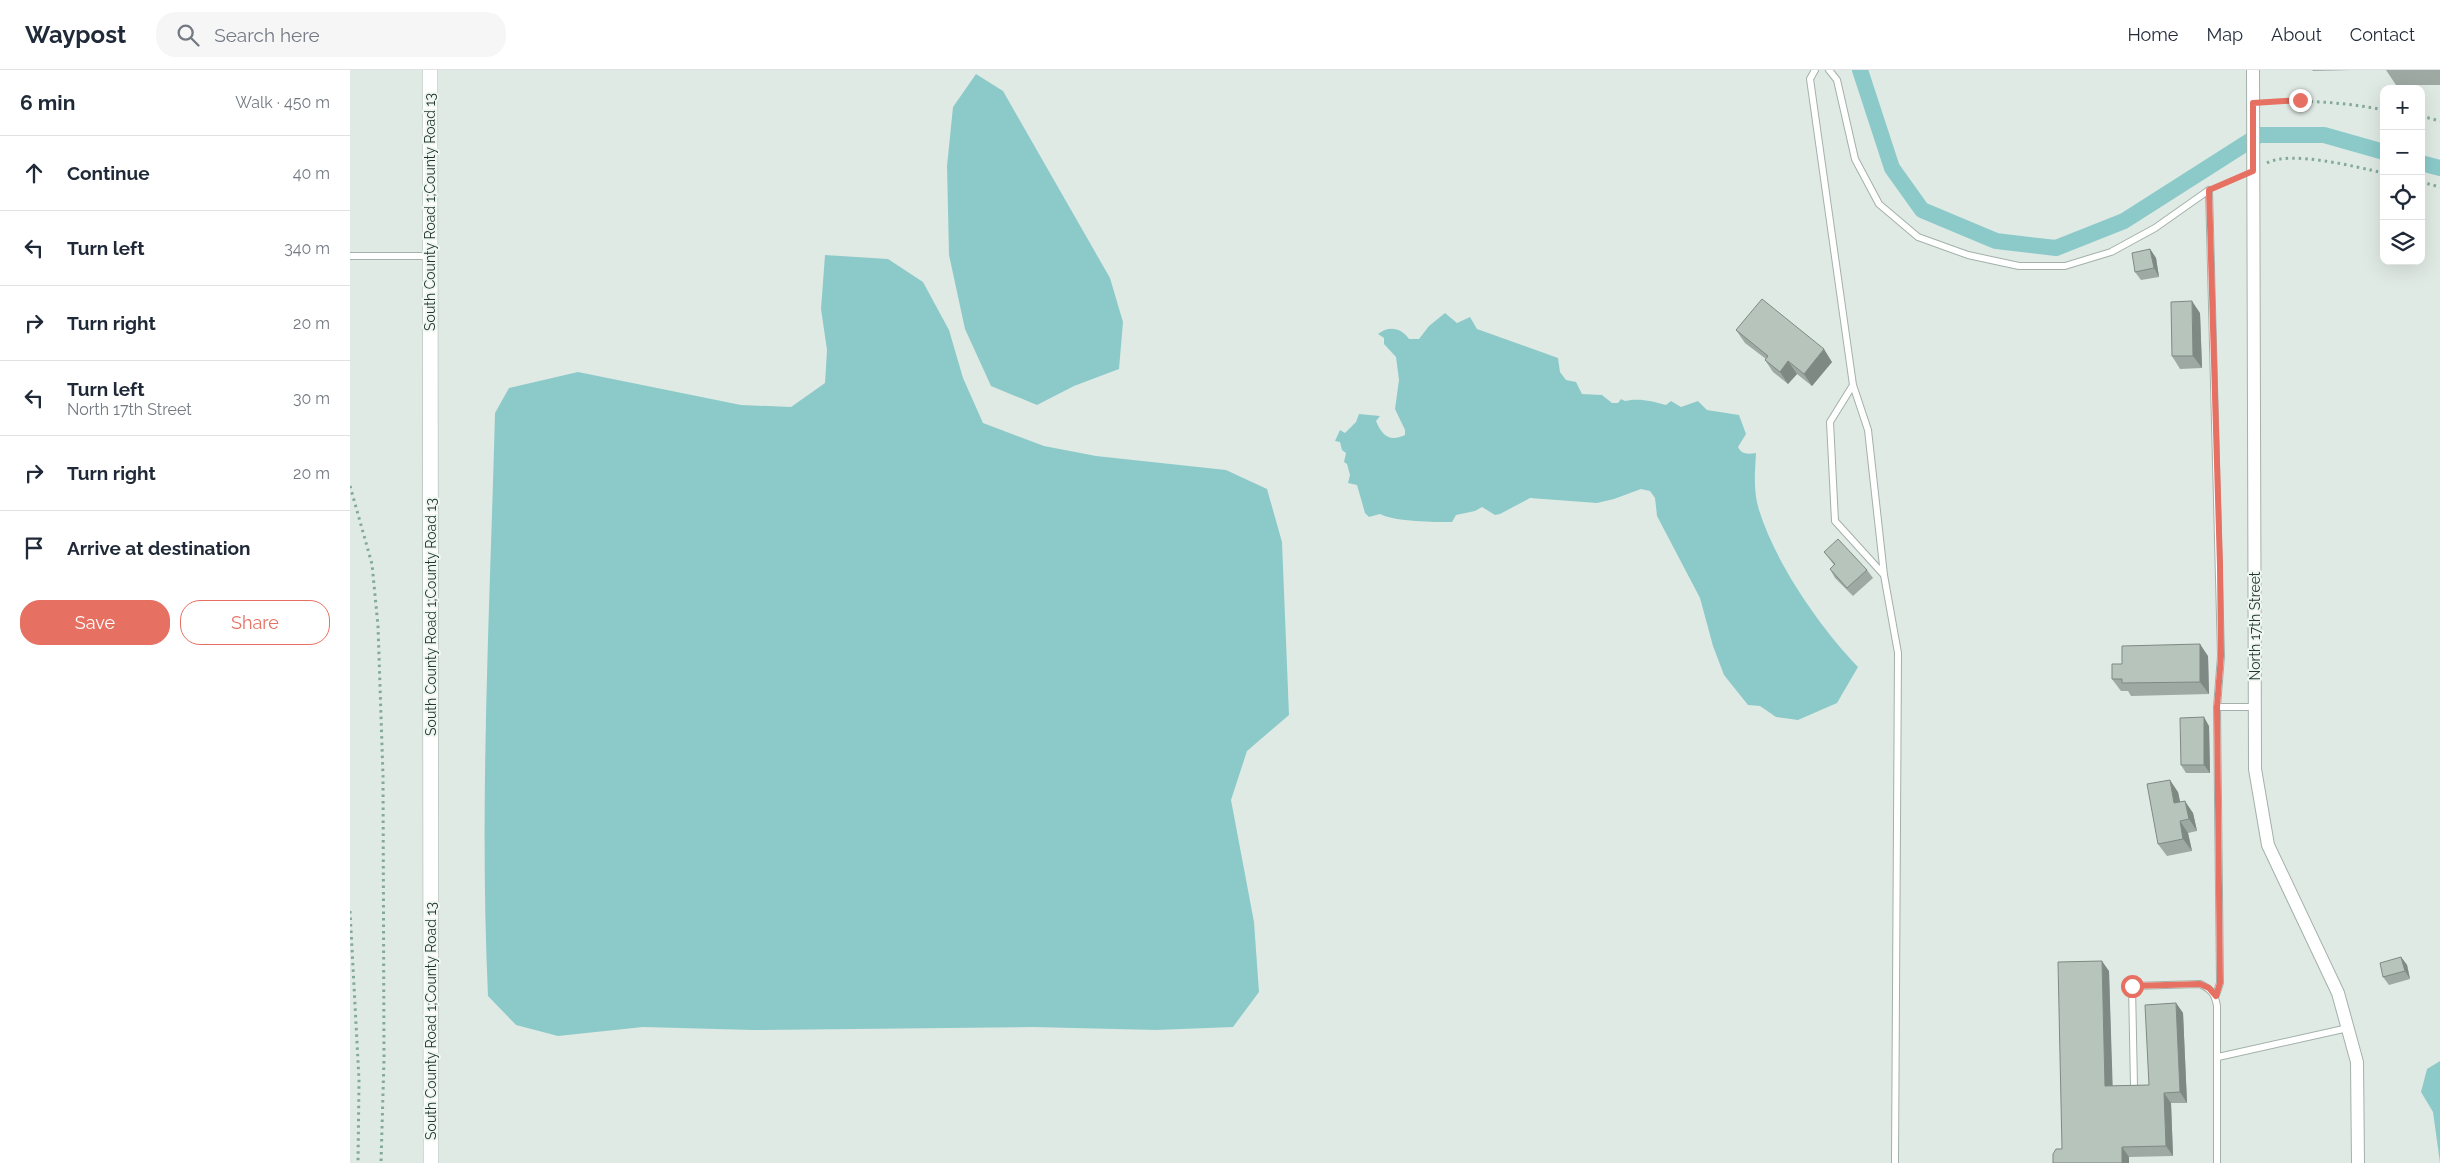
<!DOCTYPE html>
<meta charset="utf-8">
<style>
:root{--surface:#fff;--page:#f6f6f7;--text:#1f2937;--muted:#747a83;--line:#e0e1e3;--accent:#e67062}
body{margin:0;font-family:Raleway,sans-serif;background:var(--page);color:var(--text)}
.controls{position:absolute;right:15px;top:15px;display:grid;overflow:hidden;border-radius:10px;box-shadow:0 5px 20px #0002}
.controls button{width:45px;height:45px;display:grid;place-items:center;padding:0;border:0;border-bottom:1px solid var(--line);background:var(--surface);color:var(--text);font:25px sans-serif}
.stop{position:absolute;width:15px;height:15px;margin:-11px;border:4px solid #e67062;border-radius:50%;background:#fff}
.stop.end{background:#e67062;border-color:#fff;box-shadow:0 1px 5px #0008}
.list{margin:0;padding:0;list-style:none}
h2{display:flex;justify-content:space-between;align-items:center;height:65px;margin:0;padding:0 20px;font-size:21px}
h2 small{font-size:16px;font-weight:400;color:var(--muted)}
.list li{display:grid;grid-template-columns:32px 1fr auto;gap:15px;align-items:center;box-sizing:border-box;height:75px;padding:0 20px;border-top:1px solid var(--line)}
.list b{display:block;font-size:19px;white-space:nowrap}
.list p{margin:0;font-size:16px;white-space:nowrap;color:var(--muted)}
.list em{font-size:16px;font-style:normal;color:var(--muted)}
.actions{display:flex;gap:10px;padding:15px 20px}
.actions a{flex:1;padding:11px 0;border:1px solid var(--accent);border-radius:20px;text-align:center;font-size:18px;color:var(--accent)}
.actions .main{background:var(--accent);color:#fff}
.icon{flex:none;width:28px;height:28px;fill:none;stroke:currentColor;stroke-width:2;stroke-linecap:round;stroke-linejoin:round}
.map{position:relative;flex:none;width:2090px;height:1093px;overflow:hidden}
header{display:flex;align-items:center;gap:30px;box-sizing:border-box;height:70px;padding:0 25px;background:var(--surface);border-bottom:1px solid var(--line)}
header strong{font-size:24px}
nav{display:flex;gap:28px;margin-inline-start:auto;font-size:18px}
.search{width:350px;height:45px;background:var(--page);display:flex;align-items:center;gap:12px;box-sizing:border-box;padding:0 18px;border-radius:20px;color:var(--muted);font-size:19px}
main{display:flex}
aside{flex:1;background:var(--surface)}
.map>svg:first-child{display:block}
</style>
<header>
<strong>Waypost</strong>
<div class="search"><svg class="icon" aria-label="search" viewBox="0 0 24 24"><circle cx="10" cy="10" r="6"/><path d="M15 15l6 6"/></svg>Search here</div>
<nav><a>Home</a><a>Map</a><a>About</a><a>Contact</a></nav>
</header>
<main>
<aside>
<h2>6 min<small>Walk · 450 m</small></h2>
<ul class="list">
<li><svg class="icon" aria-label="ahead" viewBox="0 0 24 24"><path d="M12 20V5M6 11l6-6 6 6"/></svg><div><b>Continue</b></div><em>40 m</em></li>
<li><svg class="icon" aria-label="left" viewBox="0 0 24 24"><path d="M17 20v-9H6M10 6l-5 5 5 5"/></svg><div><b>Turn left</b></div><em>340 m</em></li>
<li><svg class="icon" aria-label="right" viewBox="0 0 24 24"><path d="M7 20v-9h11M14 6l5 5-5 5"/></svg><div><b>Turn right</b></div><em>20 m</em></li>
<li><svg class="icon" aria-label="left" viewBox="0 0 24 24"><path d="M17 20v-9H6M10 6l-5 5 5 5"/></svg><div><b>Turn left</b><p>North 17th Street</p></div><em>30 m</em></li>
<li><svg class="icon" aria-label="right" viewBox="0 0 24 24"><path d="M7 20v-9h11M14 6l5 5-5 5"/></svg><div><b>Turn right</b></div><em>20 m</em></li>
<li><svg class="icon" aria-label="arrive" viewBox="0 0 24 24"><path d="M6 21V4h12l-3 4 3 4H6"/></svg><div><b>Arrive at destination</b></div></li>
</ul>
<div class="actions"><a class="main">Save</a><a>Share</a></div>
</aside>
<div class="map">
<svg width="2090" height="1093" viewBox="0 0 2090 1093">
<rect width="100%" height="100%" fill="#e0eae4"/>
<path fill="#8ccaca" d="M626,4L653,21L760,208L773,252L769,299L724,316L687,335L641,316L615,259L599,185L597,96L603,37Z
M475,185L538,189L573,212L599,260L613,308L633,353L694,376L746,386L876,400L917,419L932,472L939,645L897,681L881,730L904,852L909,922L883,957L806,960L683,957L403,960L293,957L208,966L166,955L138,926C129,732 140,536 145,343L159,318L228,302L391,335L441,337L475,313L477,280L471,239Z
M1095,243L1107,253L1120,247L1127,259L1208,288L1210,302L1216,310L1226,312L1232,324L1252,325L1262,333H1268L1271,329L1275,331C1290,328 1301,331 1316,335L1321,331L1331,337L1348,331L1357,340L1389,345L1396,364L1388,377C1392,385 1398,384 1406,383C1405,402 1403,421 1409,440C1426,494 1469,556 1508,597L1487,633L1448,650L1426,647L1410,636L1398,635L1374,605L1363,576L1350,528L1307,446L1305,428L1300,421L1291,419L1264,429L1247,433L1180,428L1150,444L1145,445L1132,437L1125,441L1106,445L1102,452C1083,452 1047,452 1030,444L1019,447L1015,443L1007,415L998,413L1000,405L997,394L994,392L996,383L992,380L990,372L985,371L990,360L995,363L1006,352L1009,344L1030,346L1026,351C1032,366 1040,372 1055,365V360L1045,339L1049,310L1046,287L1034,274V268L1028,264C1039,255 1052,258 1059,269H1069L1079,256Z
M2090,991V1093L2083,1042L2071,1022L2077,999Z"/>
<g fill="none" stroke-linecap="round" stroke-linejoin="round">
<path stroke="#8ccaca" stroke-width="16" d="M1510,0L1542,98L1572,140L1646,171L1706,178L1774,151L1909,65H1974L2034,82
M2071,93L2090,98"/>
<g stroke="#a3b1aa" stroke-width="8">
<path id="service" d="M1465,0L1460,9L1503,315L1480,352L1485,451L1534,505L1548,583L1545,1093
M1479,0L1487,10L1505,89L1529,134L1568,167L1618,185L1669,196H1715L1761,182L1805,158L1859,120
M1859,120L1871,586L1867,637L1870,913L1866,925
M0,186H79
M1503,315L1518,360L1534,505
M1867,637H1905
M1868,987L1998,958
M1784,1016L1782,916L1850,914C1861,919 1865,924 1867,936V1093"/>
</g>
<g stroke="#a3b1aa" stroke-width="14">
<path id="minor" d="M1903,0L1905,699L1918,775L1988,923L2007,992L2008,1093"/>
</g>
<g stroke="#a3b1aa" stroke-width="16">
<path id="tertiary" d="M80,0L81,1093"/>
</g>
<path stroke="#83aa99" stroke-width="3" stroke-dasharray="2.5 4" stroke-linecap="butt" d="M1915,32C1955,30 1994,32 2034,40
M2071,46L2090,51
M1917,93C1941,80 2006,97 2034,103
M2071,112L2090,117
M1867,116L1891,106
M0,416L22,494L28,556L33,706L34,989L31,1093
M0,841L9,1010L8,1093"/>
<use href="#service" stroke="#fff" stroke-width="6"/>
<use href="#minor" stroke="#fff" stroke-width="12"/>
<use href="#tertiary" stroke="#fff" stroke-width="15"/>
</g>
<path fill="#9da9a2" d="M1962,0H2003L1963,1Z
M2036,0H2090V15H2046Z
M1800,179L1806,188L1809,207L1791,210L1785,202Z
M1850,243L1852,298L1830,299L1822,286Z
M1386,260L1482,292L1462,316L1447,304L1438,314L1423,302L1415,290L1416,289L1395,273Z
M1474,482L1517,500L1523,508L1503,526L1485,508L1480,499L1484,495Z
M1858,586L1859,624L1781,626L1778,621H1771L1762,609L1772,594Z
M1859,656L1860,703H1836L1831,695Z
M1828,722L1830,732L1843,743L1847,761L1838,763L1842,781L1817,786L1808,774Z
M2051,887L2057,895L2060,909L2039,915L2033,907Z
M1759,901L1762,1016L1799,1015L1826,933L1833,943L1837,1033H1821L1823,1086L1779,1087V1093H1703L1712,1079Z"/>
<path fill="#7f8984" d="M1800,179L1806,188L1809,207L1804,198Z
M1842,231L1850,243L1852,298L1843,286Z
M1474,279L1482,292L1462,316L1454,304Z
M1438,291L1447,304L1438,314L1430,302Z
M1850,574L1858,586L1859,624L1850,612Z
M1854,647L1859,656L1860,703L1854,695Z
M1820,710L1828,722L1833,745L1824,733Z
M1835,731L1843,743L1847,761L1839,749Z
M1830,751L1838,763L1842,781L1833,769Z
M2051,887L2057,895L2060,909L2055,901Z
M1752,891L1759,901L1763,1026L1755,1016Z
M1826,933L1833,943L1837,1033L1830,1022Z
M1814,1023L1821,1033L1823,1086L1816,1076Z
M1772,1077L1779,1087V1093H1772Z"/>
<path fill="#b6c4bc" stroke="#7f8984" d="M1800,179L1804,198L1785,202L1782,183Z
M1412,229L1474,279L1454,304L1438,291L1430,302L1415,290L1418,286L1386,260Z
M1842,231L1843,286H1822L1821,232Z
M1488,469L1517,500L1497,518L1480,499L1485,494L1474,482Z
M1850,574V612L1772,613V609H1762V594H1772V576Z
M1854,647V695H1831L1830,648Z
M1820,710L1824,733L1835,731L1839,749L1830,751L1833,769L1808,774L1797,714Z
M2051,887L2055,901L2033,907L2030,893Z
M1752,891L1755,1016L1799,1015L1795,935L1826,933L1830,1022L1814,1023L1816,1076L1772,1077V1093H1703V1084L1706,1079H1712L1708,892Z"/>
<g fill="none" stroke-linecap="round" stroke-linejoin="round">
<path stroke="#e67062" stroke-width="6" d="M1782,916L1850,914L1859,918L1866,926L1870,913L1867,637L1871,586L1870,496L1859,120L1903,101V33L1950,30"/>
</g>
<g text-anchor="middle" stroke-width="4" stroke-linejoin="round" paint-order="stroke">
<g font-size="14" fill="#22382f" stroke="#f0f7f2">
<text transform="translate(80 142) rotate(-90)" y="5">South County Road 1;County Road 13</text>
<text transform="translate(81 547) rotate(-90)" y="5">South County Road 1;County Road 13</text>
<text transform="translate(1905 556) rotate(-90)" y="5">North 17th Street</text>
<text transform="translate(81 951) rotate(-90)" y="5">South County Road 1;County Road 13</text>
</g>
</g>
</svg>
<div class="controls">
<button>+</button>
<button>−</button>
<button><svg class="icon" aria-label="locate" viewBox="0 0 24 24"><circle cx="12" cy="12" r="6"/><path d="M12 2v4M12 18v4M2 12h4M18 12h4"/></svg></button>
<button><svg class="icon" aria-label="layers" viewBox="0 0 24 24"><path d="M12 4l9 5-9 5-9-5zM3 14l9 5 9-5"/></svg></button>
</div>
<div class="stop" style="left:1782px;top:916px"></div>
<div class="stop end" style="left:1950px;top:30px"></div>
</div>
</main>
